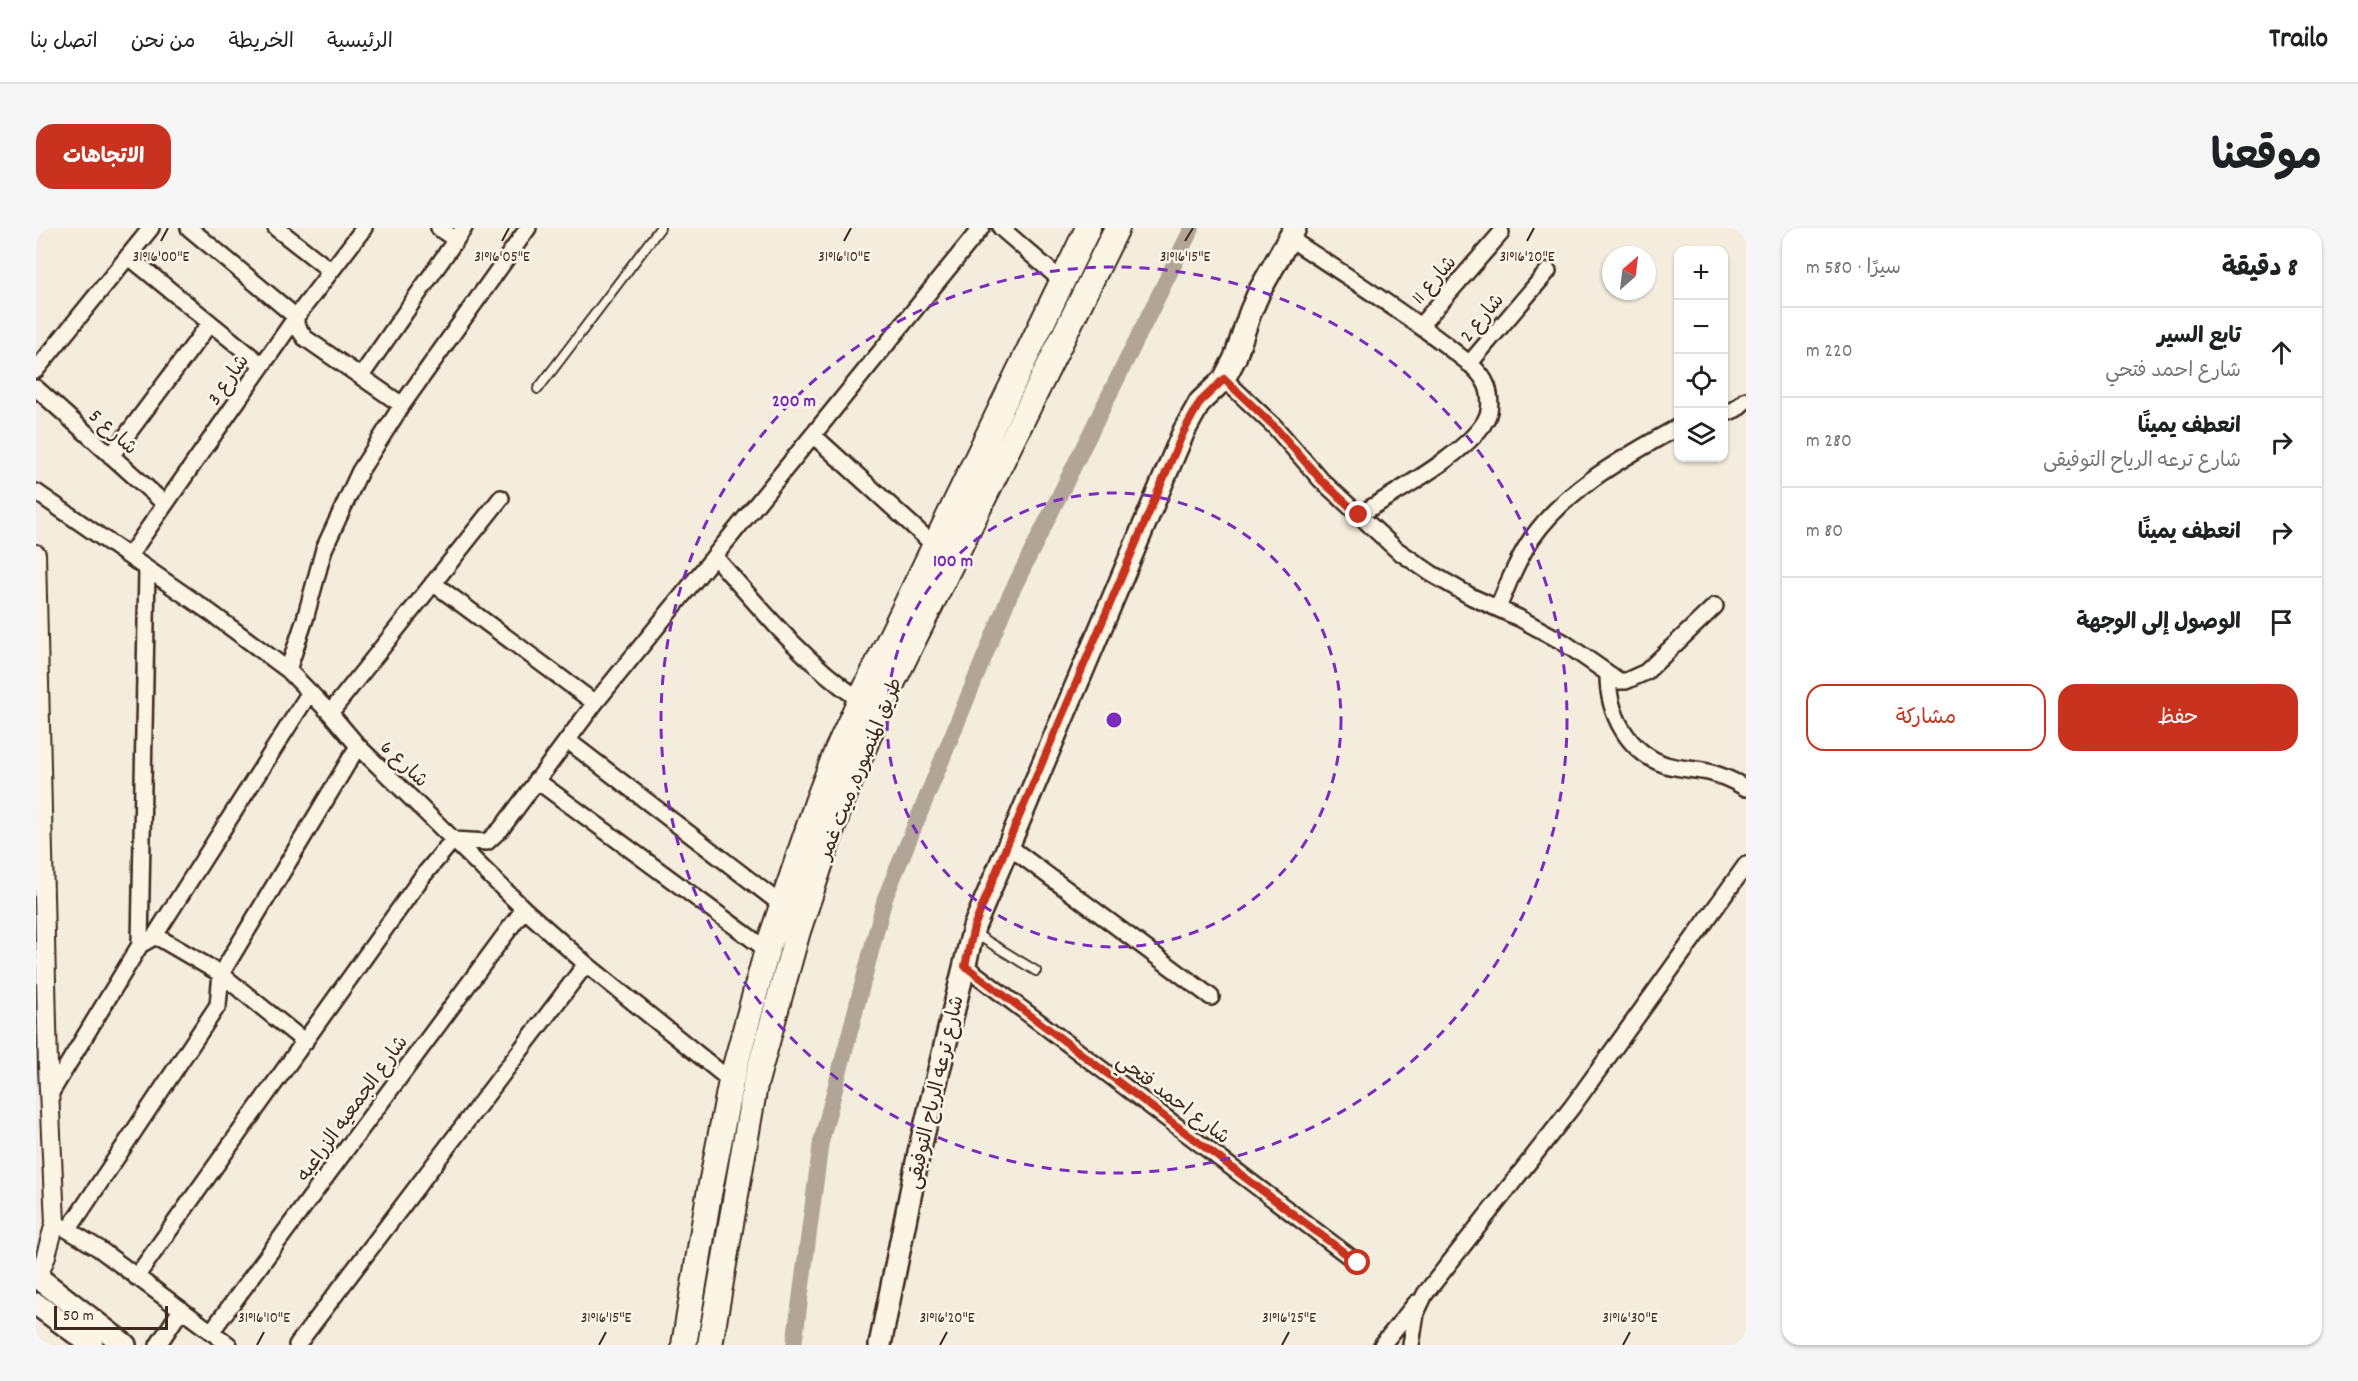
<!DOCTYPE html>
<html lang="ar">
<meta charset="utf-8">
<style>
:root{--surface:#fff;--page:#f6f6f6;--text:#202124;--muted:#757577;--line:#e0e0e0;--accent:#c8321e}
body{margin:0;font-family:Dekko,"Playpen Sans Arabic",sans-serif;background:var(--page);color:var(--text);direction:rtl}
.controls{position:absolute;right:18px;top:18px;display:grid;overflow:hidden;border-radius:12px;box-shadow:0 2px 4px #0004}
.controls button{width:54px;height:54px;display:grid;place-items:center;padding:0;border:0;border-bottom:2px solid var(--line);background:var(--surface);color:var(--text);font:30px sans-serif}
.compass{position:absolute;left:1566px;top:18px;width:54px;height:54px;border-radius:50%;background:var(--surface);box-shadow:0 2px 4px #0004;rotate:28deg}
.scale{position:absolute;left:18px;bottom:15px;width:114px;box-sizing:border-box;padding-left:6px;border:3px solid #3b2a1e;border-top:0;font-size:16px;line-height:21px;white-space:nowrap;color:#3b2a1e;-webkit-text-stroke:4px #fcf5e5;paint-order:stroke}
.stop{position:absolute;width:18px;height:18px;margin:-14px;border:4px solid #c8321e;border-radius:50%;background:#fff}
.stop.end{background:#c8321e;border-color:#fff;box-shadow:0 2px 6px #0008}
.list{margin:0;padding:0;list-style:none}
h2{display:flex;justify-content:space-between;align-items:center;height:78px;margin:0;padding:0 24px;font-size:26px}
h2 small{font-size:20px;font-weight:400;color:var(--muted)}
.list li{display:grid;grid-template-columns:39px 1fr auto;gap:18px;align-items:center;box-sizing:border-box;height:90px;padding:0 24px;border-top:2px solid var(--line)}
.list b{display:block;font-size:22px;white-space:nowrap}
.list p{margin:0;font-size:20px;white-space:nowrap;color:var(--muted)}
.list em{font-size:20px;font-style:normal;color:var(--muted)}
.actions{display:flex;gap:12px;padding:18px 24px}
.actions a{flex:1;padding:14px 0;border:2px solid var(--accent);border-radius:18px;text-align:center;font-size:21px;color:var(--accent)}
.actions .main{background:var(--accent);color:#fff}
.icon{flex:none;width:33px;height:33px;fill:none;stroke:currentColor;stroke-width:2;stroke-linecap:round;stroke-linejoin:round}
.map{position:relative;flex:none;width:1710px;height:1117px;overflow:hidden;direction:ltr;border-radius:18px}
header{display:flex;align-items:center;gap:36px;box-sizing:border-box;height:84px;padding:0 30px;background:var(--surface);border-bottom:2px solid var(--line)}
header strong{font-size:28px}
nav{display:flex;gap:33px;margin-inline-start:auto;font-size:21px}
.intro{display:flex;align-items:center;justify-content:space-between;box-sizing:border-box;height:144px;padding:0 36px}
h1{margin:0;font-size:42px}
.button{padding:15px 27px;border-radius:18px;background:var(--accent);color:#fff;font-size:21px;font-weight:700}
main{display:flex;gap:36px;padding:0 36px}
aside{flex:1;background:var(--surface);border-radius:18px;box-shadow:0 2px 4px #0004}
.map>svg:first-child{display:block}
</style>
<header>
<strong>Trailo</strong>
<nav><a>الرئيسية</a><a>الخريطة</a><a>من نحن</a><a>اتصل بنا</a></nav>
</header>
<div class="intro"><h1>موقعنا</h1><a class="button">الاتجاهات</a></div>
<main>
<aside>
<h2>8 دقيقة<small>سيرًا · 580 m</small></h2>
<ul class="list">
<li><svg class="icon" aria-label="ahead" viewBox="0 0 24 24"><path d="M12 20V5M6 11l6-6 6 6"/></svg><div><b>تابع السير</b><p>شارع احمد فتحي</p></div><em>220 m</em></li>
<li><svg class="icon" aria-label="right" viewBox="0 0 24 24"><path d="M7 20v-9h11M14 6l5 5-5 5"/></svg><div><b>انعطف يمينًا</b><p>شارع ترعه الرياح التوفيقى</p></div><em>280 m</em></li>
<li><svg class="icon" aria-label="right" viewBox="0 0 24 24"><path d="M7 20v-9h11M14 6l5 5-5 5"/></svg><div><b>انعطف يمينًا</b></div><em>80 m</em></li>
<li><svg class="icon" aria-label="arrive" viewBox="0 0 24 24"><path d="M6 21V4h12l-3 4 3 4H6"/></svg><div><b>الوصول إلى الوجهة</b></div></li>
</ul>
<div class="actions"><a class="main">حفظ</a><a>مشاركة</a></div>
</aside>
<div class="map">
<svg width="1710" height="1117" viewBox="0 0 1710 1117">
<rect width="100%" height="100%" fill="#f4eddd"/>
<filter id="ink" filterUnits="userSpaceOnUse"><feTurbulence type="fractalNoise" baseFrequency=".0167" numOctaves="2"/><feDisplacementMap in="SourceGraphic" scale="12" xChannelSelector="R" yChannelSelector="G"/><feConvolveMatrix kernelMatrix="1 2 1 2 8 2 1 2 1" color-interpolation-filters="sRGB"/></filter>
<g filter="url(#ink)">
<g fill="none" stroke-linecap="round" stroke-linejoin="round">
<path stroke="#b0a596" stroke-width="16" d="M758,1117L785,914L849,670L973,369L1156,0"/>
<g stroke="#3b2a1e" stroke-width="12">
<path id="service" d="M502,161L624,0
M938,705L1000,743"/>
</g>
<g stroke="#3b2a1e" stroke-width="20">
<path id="minor" d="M153,0L260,89V97L269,110L366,177
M240,0L295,43
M403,0L420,12
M965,0L1026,53
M1253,10C1306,45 1360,79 1411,118C1424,129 1443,140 1450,156C1454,164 1455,179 1452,187C1439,222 1356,266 1323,287
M92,28L226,137
M1384,98L1465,5
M1433,136L1512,43
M0,142L115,0
M325,148L428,0
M1188,151L1238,198L1285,252L1361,322L1396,346L1436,369L1483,390L1527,414L1583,453H1590L1610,444L1679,378
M0,160L129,276
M1688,186L1700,181L1710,172
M777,207L899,318
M75,228L174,95
M0,264L175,385L252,442L294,485L322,518L488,681L550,736L695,853
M93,328L260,89L328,0
M679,329C724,380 767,433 824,472
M397,355L559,475
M1462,380C1472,356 1481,332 1496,310C1532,259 1589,229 1642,199
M252,442L269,391L288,321L324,243L366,177L492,0
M1572,447C1572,485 1591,524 1630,537C1644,541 1658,541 1672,544C1685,547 1698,553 1710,560
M294,485L465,270
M531,512L746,677
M500,552L731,722
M971,617L1175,769
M118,709L274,464
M104,717L111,341
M929,738L1322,1035
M14,866L104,717L118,709L125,711L185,746L269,814
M25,998L62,1020L193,1117
M33,1001L182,777L185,746L322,518
M100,1049L386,649L417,612L451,614L465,601L559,475L945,0
M175,1104L488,681
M122,1117L145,1082
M261,1117L550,736
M1346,1117L1380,1075
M1375,1117L1380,1085L1389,1066L1536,879L1710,637"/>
</g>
<g stroke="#3b2a1e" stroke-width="22">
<path id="tertiary" d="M0,326L12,839L19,995L9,1031L0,1052"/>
</g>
<g stroke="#3b2a1e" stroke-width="26">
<path id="secondary" d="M0,1048L89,1117
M0,1076L56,1117
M844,1117L883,924L938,699L1148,203L1164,174L1188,151L1199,130L1214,85L1224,62L1259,0"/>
</g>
<g stroke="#3b2a1e" stroke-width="28">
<path id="trunk" d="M648,1117L672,972L695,853L731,722L781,574L801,522L824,472L1052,0
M674,1117L719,857L762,703L803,581L844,480L1081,0"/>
</g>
<use href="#service" stroke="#fcf5e5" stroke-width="8"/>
<use href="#minor" stroke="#fcf5e5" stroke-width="15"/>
<use href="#tertiary" stroke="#fcf5e5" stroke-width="18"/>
<use href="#secondary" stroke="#fcf5e5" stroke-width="21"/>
<use href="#trunk" stroke="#fcf5e5" stroke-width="24"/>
</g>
</g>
<g fill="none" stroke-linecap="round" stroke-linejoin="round" filter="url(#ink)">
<path stroke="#c8321e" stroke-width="8" d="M1322,1035L929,738L938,699L971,617L1135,233L1148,203L1164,174L1188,151L1238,198L1285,252L1323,287"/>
</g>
<path fill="none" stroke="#3b2a1e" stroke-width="2" d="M125,13L132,0M466,13L473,0M808,13L815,0M1149,13L1157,0M1491,13L1498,0M221,1117L228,1104M563,1117L570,1104M904,1117L911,1104M1246,1117L1253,1104M1587,1117L1594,1104"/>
<g fill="none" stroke="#7b2cbf" stroke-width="3" stroke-dasharray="10 8">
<circle cx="1078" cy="492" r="227"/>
<circle cx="1078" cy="492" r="453"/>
</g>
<g text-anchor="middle" stroke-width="5" stroke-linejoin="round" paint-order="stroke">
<g font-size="20" fill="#3b2a1e" stroke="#fcf5e5">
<text transform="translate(1397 51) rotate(-49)" y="7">شارع 11</text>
<text transform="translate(1445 89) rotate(-50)" y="7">شارع 2</text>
<text transform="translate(191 151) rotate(-55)" y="7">شارع 3</text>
<text transform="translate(78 203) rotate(42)" y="7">شارع 5</text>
<text transform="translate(369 535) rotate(44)" y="7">شارع 6</text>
<text transform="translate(823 540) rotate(-68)" y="7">طريق المنصوره, ميت غمر</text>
<text transform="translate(898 864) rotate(-77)" y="7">شارع ترعه الرياح التوفيقى</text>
<text transform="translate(1138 870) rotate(37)" y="7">شارع احمد فتحي</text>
<text transform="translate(315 880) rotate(-54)" y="7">شارع الجمعيه الزراعيه</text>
</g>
</g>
<g font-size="15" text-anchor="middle" fill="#3b2a1e" stroke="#fcf5e5" stroke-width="5" stroke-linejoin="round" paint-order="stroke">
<text x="125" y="33">31°16'00"E</text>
<text x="466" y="33">31°16'05"E</text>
<text x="808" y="33">31°16'10"E</text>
<text x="1149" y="33">31°16'15"E</text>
<text x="1491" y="33">31°16'20"E</text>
<text x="228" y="1094">31°16'10"E</text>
<text x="570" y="1094">31°16'15"E</text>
<text x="911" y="1094">31°16'20"E</text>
<text x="1253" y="1094">31°16'25"E</text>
<text x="1594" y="1094">31°16'30"E</text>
</g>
<circle cx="1078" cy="492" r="9" fill="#7b2cbf" stroke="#fcf5e5" stroke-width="3"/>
<g font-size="18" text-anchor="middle" font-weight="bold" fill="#7b2cbf" stroke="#fcf5e5" stroke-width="5" stroke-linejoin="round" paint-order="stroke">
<text x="758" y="178">200 m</text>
<text x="917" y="338">100 m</text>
</g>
</svg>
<div class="controls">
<button>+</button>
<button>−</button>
<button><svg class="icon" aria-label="locate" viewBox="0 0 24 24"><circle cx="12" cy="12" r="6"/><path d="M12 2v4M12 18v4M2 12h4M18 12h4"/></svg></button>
<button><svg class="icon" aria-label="layers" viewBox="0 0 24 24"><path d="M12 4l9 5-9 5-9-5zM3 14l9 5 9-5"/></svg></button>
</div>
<svg class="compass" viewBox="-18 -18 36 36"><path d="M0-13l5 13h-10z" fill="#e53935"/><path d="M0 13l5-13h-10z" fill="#757577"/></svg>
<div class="scale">50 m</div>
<div class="stop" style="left:1322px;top:1035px"></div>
<div class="stop end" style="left:1323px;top:287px"></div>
</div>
</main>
